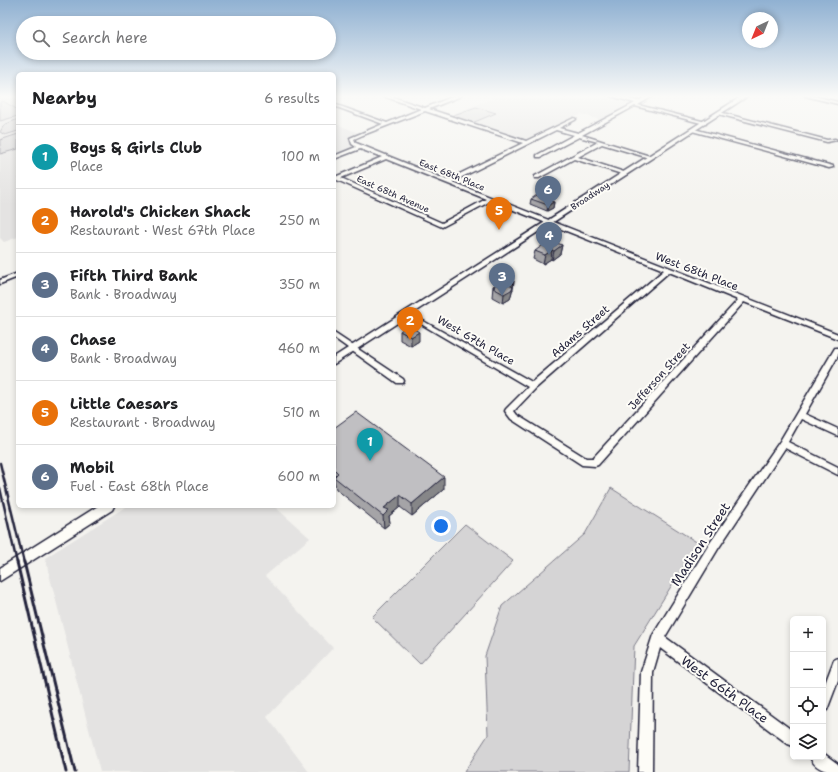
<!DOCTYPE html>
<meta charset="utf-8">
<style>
:root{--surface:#fff;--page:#f2f2f2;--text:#202124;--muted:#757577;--line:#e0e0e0;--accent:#d93025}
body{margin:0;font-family:"Shantell Sans",sans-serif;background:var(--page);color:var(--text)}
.controls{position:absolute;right:12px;bottom:12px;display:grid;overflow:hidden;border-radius:6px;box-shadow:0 2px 6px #0003}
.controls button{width:36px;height:36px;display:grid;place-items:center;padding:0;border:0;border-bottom:1px solid var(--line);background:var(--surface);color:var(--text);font:20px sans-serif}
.compass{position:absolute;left:742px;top:12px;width:36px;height:36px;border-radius:50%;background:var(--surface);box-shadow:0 2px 6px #0003;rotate:223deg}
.you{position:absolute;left:441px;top:526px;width:14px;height:14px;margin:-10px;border:3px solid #fff;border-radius:50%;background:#1a73e8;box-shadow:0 0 0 6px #1a73e833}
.badge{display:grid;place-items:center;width:26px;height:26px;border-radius:50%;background:var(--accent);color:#fff;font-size:13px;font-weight:700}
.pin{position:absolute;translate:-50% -33px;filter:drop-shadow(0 1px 2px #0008)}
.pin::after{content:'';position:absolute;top:21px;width:14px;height:12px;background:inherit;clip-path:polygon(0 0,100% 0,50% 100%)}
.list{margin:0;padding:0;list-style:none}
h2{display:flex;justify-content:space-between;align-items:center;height:52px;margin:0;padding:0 16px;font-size:17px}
h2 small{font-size:13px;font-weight:400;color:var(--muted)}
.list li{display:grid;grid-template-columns:26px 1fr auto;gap:12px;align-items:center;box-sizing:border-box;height:64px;padding:0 16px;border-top:1px solid var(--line)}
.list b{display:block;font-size:15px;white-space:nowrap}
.list p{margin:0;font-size:13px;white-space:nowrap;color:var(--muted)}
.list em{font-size:13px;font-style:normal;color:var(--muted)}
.icon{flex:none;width:22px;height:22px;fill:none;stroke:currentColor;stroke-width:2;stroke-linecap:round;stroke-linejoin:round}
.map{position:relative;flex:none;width:838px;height:772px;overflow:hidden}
.search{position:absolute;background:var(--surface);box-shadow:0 2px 6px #0003;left:16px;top:16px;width:320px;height:44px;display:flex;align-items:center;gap:10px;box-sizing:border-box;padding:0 14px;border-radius:22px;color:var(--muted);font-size:15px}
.panel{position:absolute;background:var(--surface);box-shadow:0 2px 6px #0003;left:16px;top:72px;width:320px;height:436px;border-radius:6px}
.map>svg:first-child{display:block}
</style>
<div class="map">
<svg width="838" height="772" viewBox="0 0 838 772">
<rect width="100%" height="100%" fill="#f4f3ef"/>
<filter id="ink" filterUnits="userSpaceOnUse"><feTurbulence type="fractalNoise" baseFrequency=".025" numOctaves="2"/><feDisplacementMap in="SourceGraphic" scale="8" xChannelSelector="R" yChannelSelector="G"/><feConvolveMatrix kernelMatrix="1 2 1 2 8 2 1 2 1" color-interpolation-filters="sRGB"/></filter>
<g filter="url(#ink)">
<path fill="#e4e3e2" d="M0,97H18V237L4,242L0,238Z
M496,97H611L637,103L603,121L582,114L525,141L447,116Z
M334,123L361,134L352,139L358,148L334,158Z
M127,506H274L310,538L265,576L333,648L267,717L309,772H100L45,558Z"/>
<path fill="#d5d4d5" stroke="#7c7b88" d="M3,101L18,110V116L0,121V102Z
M476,107L496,113L472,123L451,116Z
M18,119V131L5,135L0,132L4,125Z
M18,134V149L0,154V140Z
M611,488L698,543L634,646L629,772H464L488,735L485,656L502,606L585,534Z
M465,524L513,561L420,664L372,617Z"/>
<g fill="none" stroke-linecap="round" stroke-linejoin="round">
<g stroke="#22223b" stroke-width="3">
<path id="minor" d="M383,96H390L425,108L454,96H461L429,109L526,141L574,118L576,119L575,120L559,128L578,133L635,103L611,96H619L638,101L647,96H653L638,105L706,122V124H705L635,106L582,135L653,157L649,158L602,144L578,157L627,173V174L625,175L574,159L539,178H535V176L598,142L579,137L541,157H537V155L574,135L556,130L452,182L838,334V339L744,302L598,465L595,466L582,465L511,419L505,411L506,409L528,387L404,314L407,312L409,313L532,382L664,270L491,201L442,227L337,180H334L335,177L382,157L360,149L334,159V156L356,147L352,144L350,138L383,124L334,106V104L387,123L421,109ZM425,111L523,143L447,180L356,143L354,139L363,135ZM386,159L486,199L442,223L341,178ZM669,272L738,300L593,458H586L517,415L514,411L536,388Z
M805,96H814L838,102V104Z
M719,112L827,140L835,139L837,140L827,142L718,114Z
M694,129L833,166V167L829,168L692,131V129Z
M18,273V277L0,284V280Z
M334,333L403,379L404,381L403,383H397L334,338Z
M835,348H838V356L805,414L838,429V436L801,419L788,442L838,467V475L785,448L718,549L665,637L793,731V746L788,744L660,648L653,672L652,772H638L641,672L653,635L710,543L780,441Z
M838,658V681L827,710L823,712V689L834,660Z
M823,753L838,764V772C826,772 815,769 810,757H823Z"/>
</g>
<g stroke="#22223b" stroke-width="3">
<path id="major" d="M742,96H748L334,364V357Z
M98,506H114L112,510L0,581V568Z"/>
</g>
<use href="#minor" fill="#fdfcf7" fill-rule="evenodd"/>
<use href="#major" fill="#fdfcf7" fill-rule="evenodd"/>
<path stroke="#22223b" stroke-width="2.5" d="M0,463L24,563
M0,488L17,563"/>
<path stroke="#22223b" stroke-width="3" d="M17,562L66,772
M24,562L75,772"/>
</g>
<path fill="#a5a4a7" stroke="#22223b" d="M531,199L554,202L553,208L547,211L530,204Z
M562,245L560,254L552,260L551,259L543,264L533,259L535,251Z
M514,281L513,290L512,291L511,296L510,299L503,303L492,297L493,286Z
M400,331L419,341L411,346L400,340Z
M334,428L444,489L412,516L400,507L389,516L390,523L384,528L336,489L334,480Z"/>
<path fill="#868688" stroke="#22223b" d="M554,202L553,208L547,211L548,205Z
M562,245L560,254L552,260L554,251Z
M552,250L551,259L543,264L545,255Z
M514,281L511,296L510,299L503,303L504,294L509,285Z
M419,332V341L411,346V337Z
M444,477V489L412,516V504Z
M400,495V507L389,516L390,523L384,528L383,516L384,508Z"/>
<path fill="#c0bfc2" stroke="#22223b" d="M537,195L554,202L548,205L531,199Z
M550,240L562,245L554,251L552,250L545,255L535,251Z
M509,278L514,281L509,285L513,287L511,290L504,294L493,288L495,287L493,286Z
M408,325L419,332L411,337L400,331Z
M356,412L444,477L412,504L400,495L384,508L389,510L383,516L334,477L338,473L334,469V428Z"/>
</g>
<linearGradient id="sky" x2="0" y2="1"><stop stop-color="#90b1d2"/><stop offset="0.47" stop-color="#fafaf8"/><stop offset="1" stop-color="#fafaf8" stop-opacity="0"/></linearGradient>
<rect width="838" height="205" fill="url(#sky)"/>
<g text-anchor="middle" stroke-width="4" stroke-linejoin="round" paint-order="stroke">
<g font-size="9" fill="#22223b" stroke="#fdfcf7">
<text transform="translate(452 175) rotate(22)" y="3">East 68th Place</text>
<text transform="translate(393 194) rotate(24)" y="3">East 68th Avenue</text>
<text transform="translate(590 196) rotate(-33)" y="3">Broadway</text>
</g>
<g font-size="11" fill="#22223b" stroke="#fdfcf7">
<text transform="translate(697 271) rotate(21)" y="4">West 68th Place</text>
<text transform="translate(580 331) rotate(-41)" y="4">Adams Street</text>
<text transform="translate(476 340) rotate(30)" y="4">West 67th Place</text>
<text transform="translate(659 376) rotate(-48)" y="4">Jefferson Street</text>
</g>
<g font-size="13" fill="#22223b" stroke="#fdfcf7">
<text transform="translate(700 544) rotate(-57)" y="5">Madison Street</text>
<text transform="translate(725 689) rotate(36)" y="5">West 66th Place</text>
</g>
</g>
</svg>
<div class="controls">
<button>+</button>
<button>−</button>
<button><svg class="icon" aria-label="locate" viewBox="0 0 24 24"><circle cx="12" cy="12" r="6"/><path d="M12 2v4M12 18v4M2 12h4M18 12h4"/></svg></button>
<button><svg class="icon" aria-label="layers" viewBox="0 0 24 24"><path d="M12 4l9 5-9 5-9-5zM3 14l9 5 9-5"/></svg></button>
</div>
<svg class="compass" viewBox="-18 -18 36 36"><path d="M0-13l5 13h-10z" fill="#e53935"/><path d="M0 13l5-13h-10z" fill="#757577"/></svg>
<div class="you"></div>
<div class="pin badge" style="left:370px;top:461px;background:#0f9aa8">1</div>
<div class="pin badge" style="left:410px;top:340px;background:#e8710a">2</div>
<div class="pin badge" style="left:502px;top:296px;background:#5c6f8a">3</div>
<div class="pin badge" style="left:549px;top:255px;background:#5c6f8a">4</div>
<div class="pin badge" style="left:499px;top:230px;background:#e8710a">5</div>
<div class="pin badge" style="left:548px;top:209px;background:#5c6f8a">6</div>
<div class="search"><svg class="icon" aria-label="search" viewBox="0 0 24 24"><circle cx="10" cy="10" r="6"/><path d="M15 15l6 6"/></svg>Search here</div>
<section class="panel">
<h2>Nearby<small>6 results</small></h2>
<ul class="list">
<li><span class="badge" style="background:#0f9aa8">1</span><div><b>Boys &amp; Girls Club</b><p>Place</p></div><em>100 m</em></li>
<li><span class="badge" style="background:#e8710a">2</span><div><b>Harold's Chicken Shack</b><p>Restaurant · West 67th Place</p></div><em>250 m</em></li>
<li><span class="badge" style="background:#5c6f8a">3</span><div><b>Fifth Third Bank</b><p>Bank · Broadway</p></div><em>350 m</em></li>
<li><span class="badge" style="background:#5c6f8a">4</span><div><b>Chase</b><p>Bank · Broadway</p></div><em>460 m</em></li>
<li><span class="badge" style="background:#e8710a">5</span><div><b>Little Caesars</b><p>Restaurant · Broadway</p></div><em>510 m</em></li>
<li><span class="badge" style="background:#5c6f8a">6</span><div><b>Mobil</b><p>Fuel · East 68th Place</p></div><em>600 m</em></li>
</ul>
</section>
</div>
